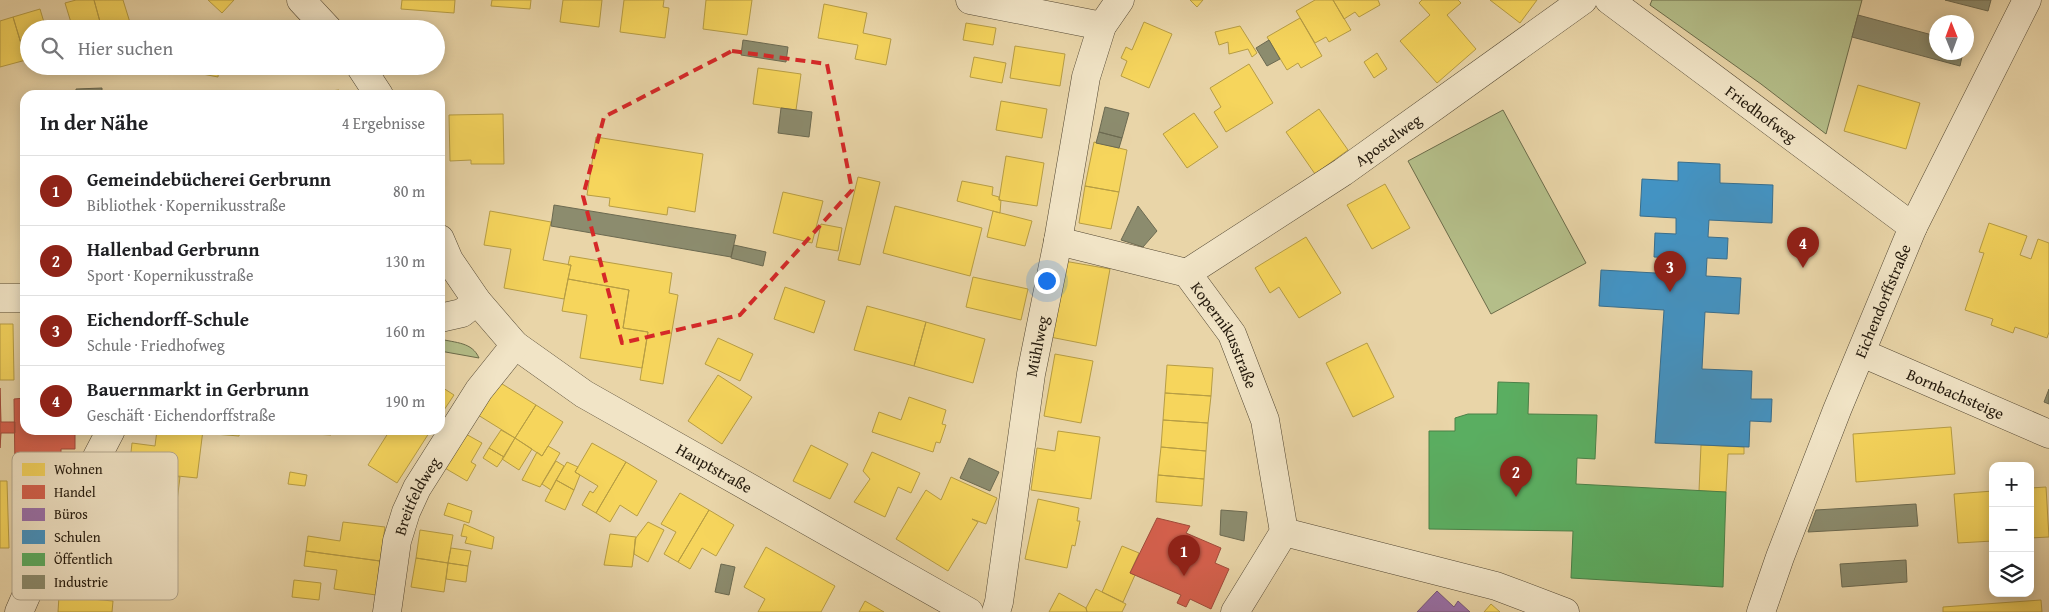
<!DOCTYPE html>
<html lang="de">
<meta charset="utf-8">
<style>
:root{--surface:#fff;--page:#f6f6f6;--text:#202124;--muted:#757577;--line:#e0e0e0;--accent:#8f2418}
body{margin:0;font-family:"Gentium Book Plus",serif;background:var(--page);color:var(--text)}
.controls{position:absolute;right:15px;bottom:15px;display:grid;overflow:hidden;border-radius:10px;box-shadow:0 2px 12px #0003}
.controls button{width:45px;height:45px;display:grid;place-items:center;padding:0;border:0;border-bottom:1px solid var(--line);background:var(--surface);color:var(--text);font:25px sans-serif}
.compass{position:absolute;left:1929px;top:15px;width:45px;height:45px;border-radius:50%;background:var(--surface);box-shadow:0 2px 12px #0003;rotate:359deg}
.you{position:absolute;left:1046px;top:280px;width:18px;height:18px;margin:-12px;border:4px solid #fff;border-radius:50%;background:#1a73e8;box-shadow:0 0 0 8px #1a73e833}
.badge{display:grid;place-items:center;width:32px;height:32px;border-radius:50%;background:var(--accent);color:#fff;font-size:16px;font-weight:700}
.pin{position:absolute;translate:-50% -41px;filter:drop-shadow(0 1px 2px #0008)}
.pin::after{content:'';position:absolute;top:26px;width:18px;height:15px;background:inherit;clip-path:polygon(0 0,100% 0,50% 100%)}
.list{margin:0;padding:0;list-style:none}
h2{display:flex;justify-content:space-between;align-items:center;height:65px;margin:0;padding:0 20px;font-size:21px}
h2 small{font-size:16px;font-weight:400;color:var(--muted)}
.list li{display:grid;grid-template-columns:32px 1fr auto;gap:15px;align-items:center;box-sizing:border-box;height:70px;padding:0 20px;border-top:1px solid var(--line)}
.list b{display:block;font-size:19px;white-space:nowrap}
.list p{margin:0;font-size:16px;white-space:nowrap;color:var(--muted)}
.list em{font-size:16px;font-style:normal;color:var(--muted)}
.icon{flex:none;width:28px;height:28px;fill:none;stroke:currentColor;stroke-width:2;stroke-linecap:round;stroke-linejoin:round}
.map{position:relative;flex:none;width:2049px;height:612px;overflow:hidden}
.search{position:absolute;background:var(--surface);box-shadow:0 2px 12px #0003;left:20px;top:20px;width:425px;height:55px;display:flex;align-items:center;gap:12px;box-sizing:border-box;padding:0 18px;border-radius:28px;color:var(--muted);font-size:19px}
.panel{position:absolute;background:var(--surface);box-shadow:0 2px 12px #0003;left:20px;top:90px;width:425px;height:345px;border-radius:15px}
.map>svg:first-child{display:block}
</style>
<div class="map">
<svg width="2049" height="612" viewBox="0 0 2049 612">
<rect width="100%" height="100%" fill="#e9d5a8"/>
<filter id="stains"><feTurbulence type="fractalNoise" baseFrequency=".004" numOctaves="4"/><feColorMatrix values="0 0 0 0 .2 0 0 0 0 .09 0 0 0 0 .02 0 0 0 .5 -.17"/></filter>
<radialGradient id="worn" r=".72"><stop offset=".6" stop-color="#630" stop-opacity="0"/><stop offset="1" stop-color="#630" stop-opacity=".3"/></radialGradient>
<path fill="#b4be89" stroke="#6c6c4a" d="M1652,0H1862L1826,134L1761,84L1650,5Z
M1503,110L1586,263L1491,314L1408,161Z
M440,339C456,343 472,342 479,358L440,351Z"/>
<path fill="#f6d55c" stroke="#b79d44" d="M76,0H94L102,29H73L65,3Z
M94,0H123L132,29H102Z
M208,0H234L222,13Z
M402,0H455L454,13L401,9Z
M492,0H531L530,9L491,6Z
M563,0H602L599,27L560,22Z
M624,0H664L663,7L669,8L665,38L620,32Z
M706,0H752L747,35L703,29Z
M1190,0H1203L1197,7Z
M1315,0H1333L1351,30L1329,42L1326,37L1315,43L1296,11Z
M1333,0H1378L1380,5L1359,17L1355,12L1344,19Z
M1422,0H1458L1461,3L1447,15L1476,49L1437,83L1400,41L1430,15L1419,3Z
M1490,0H1537L1520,23Z
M824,4L867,13L863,33L891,39L886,65L855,59L858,45L818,38Z
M40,9L46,29H29V59L26,60L13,17Z
M13,17L26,60L0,67V21Z
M1300,18L1322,56L1301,68L1298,63L1287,70L1267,37Z
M1144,22L1172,34L1149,88L1121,76L1127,61L1121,58L1126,47L1132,50Z
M966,23L996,28L993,45L963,40Z
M1240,26L1257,53L1252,57L1248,49L1229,54L1228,42L1219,45L1215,32Z
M1015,46L1065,54L1060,86L1010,78Z
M1377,53L1387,69L1374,78L1364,62Z
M974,57L1006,63L1002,83L970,77Z
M1249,64L1273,103L1226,132L1214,112L1221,107L1210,88Z
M193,66H219L218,77L192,72Z
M758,68L801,74L796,110L753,104Z
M1858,85L1920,103L1906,149L1844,131Z
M339,90V95H296Z
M1001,101L1047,109L1042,138L996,130Z
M1319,109L1348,150L1315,174L1286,132Z
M1194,113L1218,147L1187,168L1163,134Z
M503,114L504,164H471V160L450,161L449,115Z
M596,137L703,154L695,212L668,207L667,215L609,206L610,198L587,195Z
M1094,142L1127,150L1119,192L1085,186Z
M1006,156L1044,163L1037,206L999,200Z
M858,177L880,182L860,265L838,260Z
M962,181L993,187L992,195L999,197V200H1001L1000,213L957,201Z
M1385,184L1410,228L1372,249L1347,205Z
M1085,186L1119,192L1111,229L1079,223Z
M783,192L823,201L812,243L773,233Z
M23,204H25V250H24Z
M895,206L982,228L970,276L883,253Z
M490,211L551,222L543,260L571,265L564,299L504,288L511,249L484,245Z
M993,211L1032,221L1025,246L987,237Z
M1989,223L2027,236L2020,255L2031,259L2038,239L2049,243V332L2047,338L2015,327L2013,333L1991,325L1993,319L1965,310L1984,253L1979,252Z
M821,224L842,228L838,251L816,247Z
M1306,237L1341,293L1299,318L1279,287L1270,293L1255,268Z
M570,256L672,273L669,293L678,295L663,384L640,380L648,332L623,328L629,290L568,279L571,265H568Z
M1064,261L1110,269L1096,346L1050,337Z
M973,277L1028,289L1021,320L966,307Z
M568,279L629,290L623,328L648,332L642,368L580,358L587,315L562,311Z
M785,287L825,301L814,333L774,319Z
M867,306L926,322L914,366L854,350Z
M926,322L985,339L973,383L914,366Z
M0,324H13L14,380H0Z
M718,338L753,354L740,381L705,364Z
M1367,343L1394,397L1353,417L1326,363Z
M1055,354L1093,361L1081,423L1044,416Z
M1167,365L1213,368L1211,396L1165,393Z
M718,375L752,397L722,444L688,421Z
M499,382L536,405L515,438L478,415Z
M440,386L454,395L440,416Z
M1165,393L1211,396L1208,423L1163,420Z
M909,397L946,410L942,424L946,425L940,443L936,442L933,452L872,432L879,412L901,420Z
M536,405L563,422L542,456L515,438Z
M1163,420L1208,423L1206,451L1161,447Z
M1951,427L1955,474L1856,482L1853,434Z
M157,430H203L197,478L129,471L132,443L155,446Z
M203,430H240L239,436L202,433Z
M315,430H331V435L315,434Z
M390,430H424L429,433L397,483L368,465Z
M501,430L515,438L504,457L489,448Z
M1058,431L1100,437L1091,499L1031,490L1037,448L1055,451Z
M464,433L482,443L471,462L476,465L467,481L443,467Z
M515,438L532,449L519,470L502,459Z
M592,443L626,462L596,513L582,505L590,491L593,493L598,486L575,472Z
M811,445L848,464L830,499L793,481Z
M1701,445L1744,447V454H1728L1726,492L1699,491Z
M548,446L560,453L540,487L522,480L537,452L542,456Z
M1161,447L1206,451L1204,479L1158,475Z
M489,448L504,457L497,467L483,458Z
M872,452L920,473L911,493L898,487L885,517L854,502L870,479L863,471Z
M556,461L564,466L551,490L542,484Z
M567,462L578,467L575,472L580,475L574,490L556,480Z
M626,462L657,481L637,516L620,505L610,522L596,513Z
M290,472L307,475L305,486L288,484Z
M155,474L180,477L176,509L151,506Z
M1158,475L1204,479L1202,506L1156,502Z
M951,477L997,498L986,524L972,519L978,522L948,571L896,539L926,490L941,500Z
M556,480L574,490L565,510L545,501Z
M0,481H7L9,548H0Z
M2046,487L2049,537L2030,538V488Z
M1993,491V541L1958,543L1954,494Z
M680,493L709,510L678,562L664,554L676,532L661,524Z
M1038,499L1079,508L1077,521H1080L1075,546L1072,545L1067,568L1025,559Z
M448,503L472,511L469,523L444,515Z
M709,510L734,525L716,556L702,548L690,569L678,562Z
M343,522L385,527L380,561L306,551L308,536L340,541Z
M648,522L664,530L648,562L634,554L635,539Z
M464,524L494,537L492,549L465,543L467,537L461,536Z
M420,530L453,535L448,563L416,558Z
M610,534L636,537L632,567L604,565Z
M1122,546L1139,553L1130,573L1135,575L1123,602L1102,592Z
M766,547L835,586L821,612H758L765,599L744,587Z
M451,548L471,551L468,566L448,563Z
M306,551L380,561L376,595L334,589L337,570L304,566Z
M416,558L448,563L444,592L411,587Z
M448,563L468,566L466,582L446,579Z
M294,580L321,583L319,600L292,597Z
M1096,589L1126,604L1122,612H1087L1086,608Z
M1059,593L1086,608L1087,612H1049Z
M59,596L113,601L112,612H58Z
M2041,600L2042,612H1943V607Z
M865,601L884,612H859Z
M1491,604L1500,612H1484Z"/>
<path fill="#d6604d" stroke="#a04b3a" d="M0,388L1,422H15V433H1L0,448Z
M25,398V430H75V449H61V468L15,469L14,399Z
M1157,518L1190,526L1186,533L1221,548L1215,563L1229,569L1211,609L1190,599L1186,607L1177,603L1181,595L1130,573Z"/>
<path fill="#9970ab" stroke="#76567b" d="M1437,591L1454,607L1458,601L1470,612H1417Z"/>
<path fill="#4393c3" stroke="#396e8c" d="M1678,162L1720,164V183L1773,185L1772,223L1709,220L1708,237L1728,238L1727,259L1707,258L1706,276L1741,278L1739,314L1705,312L1702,369L1752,371L1751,399H1772L1771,422L1750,421L1749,447L1655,443L1664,310L1599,306L1601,270L1674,274L1675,258L1654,257L1655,233L1676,234V218L1640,216L1642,179L1678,181Z"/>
<path fill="#5aae61" stroke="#4a8148" d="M1498,382L1529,383L1528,414L1597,415L1595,459L1577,458L1576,484L1726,492L1723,587L1571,578L1573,531L1429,529V431H1455V418L1468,414H1497Z"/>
<path fill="#8c8c6e" stroke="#6c6a51" d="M1945,0H1991L1988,11Z
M1858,15L1936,36V52H1963L1960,66L1852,37Z
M743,40L788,47L786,62L741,55Z
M1269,40L1280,59L1267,66L1256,48Z
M102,88V95H76V89Z
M1105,107L1129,113L1122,138L1099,132Z
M781,108L812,112L809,137L778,133Z
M1099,132L1122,138L1119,148L1096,143Z
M554,205L736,235L731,257L551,226Z
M1138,206L1157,231L1143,247L1121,240Z
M734,245L766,252L763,266L731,258Z
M2049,389V404L2044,402Z
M969,458L999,472L990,491L960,478Z
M1916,504L1918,526L1808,532L1816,510Z
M1221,510L1247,512L1244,541L1220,535Z
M1906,560L1907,582L1842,587L1840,564Z
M721,564L735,567L729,595L715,592Z"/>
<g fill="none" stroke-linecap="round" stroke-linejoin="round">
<g stroke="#544833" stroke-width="29">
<g id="minor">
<path d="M301,0L328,29"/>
<path d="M970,0L1102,26"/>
<path id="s1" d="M1609,0L1913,227"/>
<path d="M360,66L379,95"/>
<path id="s2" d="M440,239L449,260L477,301L515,345L584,394L969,612"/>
<path id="s3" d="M1058,241L1187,273L1232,334L1265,420L1284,532L1235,612"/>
<path id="s4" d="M1187,273L1343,172L1583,0"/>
<path d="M0,298H25"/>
<path d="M440,318L462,313L477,301"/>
<path id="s5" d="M1862,353L2049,434"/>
<path d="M1284,532L1496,586L1565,612"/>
<path d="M19,612L33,580L111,430"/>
<path id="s6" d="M387,612L397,541L406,512L417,488L479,390L515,345"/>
<path id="s7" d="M996,612L999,602L1031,374L1058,241L1086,77L1102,26L1120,0"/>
<path id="s8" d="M1761,612L1780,557L1837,410L1913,227L2027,0"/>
</g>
</g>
<use href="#minor" stroke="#f1e4c6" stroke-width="28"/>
</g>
<path fill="none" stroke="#d62828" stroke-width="4" stroke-dasharray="10 6" stroke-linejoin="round" d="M732,51L827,64L852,190L740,315L622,343L583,196L604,117Z"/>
<g text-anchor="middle" stroke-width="5" stroke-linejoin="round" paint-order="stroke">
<g font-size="16" fill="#23190c" stroke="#f1e4c6">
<text dy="6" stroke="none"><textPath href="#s1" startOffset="190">Friedhofweg</textPath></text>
<text dy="6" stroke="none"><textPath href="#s4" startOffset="241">Apostelweg</textPath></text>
<text dy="6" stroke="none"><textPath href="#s8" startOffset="334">Eichendorffstraße</textPath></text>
<text dy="6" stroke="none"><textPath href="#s3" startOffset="206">Kopernikusstraße</textPath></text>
<text dy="6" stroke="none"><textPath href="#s7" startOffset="269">Mühlweg</textPath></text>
<text dy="6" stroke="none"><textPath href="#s5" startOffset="102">Bornbachsteige</textPath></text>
<text dy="6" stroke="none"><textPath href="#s2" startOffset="365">Hauptstraße</textPath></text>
<text dy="6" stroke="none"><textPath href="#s6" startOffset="121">Breitfeldweg</textPath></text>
</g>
</g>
<rect x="12" y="452" width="166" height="148" rx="8" fill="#f1e4c6" stroke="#b3a78e" stroke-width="1"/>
<rect x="22" y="463" width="23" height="13" fill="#f6d55c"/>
<rect x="22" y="485" width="23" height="14" fill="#d6604d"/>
<rect x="22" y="508" width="23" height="13" fill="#9970ab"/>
<rect x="22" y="530" width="23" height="14" fill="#4393c3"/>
<rect x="22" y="553" width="23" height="13" fill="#5aae61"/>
<rect x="22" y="575" width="23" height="14" fill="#8c8c6e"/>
<g font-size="14" fill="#23190c">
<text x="54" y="474">Wohnen</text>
<text x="54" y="497">Handel</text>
<text x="54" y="519">Büros</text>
<text x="54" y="542">Schulen</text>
<text x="54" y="564">Öffentlich</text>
<text x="54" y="587">Industrie</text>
</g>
<rect width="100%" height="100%" filter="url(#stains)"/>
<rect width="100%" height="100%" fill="url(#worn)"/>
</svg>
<div class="controls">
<button>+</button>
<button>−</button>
<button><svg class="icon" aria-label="layers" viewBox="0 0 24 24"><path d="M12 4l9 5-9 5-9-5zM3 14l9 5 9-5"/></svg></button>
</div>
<svg class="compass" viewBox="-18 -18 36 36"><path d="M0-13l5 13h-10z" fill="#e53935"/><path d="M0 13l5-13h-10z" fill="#757577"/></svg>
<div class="you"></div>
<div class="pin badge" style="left:1184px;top:576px">1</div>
<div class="pin badge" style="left:1516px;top:497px">2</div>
<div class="pin badge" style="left:1670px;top:292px">3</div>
<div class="pin badge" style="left:1803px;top:268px">4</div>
<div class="search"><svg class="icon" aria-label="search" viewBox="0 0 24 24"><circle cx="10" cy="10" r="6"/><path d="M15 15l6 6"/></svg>Hier suchen</div>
<section class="panel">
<h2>In der Nähe<small>4 Ergebnisse</small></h2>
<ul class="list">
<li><span class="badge">1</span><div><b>Gemeindebücherei Gerbrunn</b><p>Bibliothek · Kopernikusstraße</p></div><em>80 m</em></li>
<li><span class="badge">2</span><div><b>Hallenbad Gerbrunn</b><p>Sport · Kopernikusstraße</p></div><em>130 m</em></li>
<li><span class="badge">3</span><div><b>Eichendorff-Schule</b><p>Schule · Friedhofweg</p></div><em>160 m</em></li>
<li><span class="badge">4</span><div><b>Bauernmarkt in Gerbrunn</b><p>Geschäft · Eichendorffstraße</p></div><em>190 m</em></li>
</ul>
</section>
</div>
